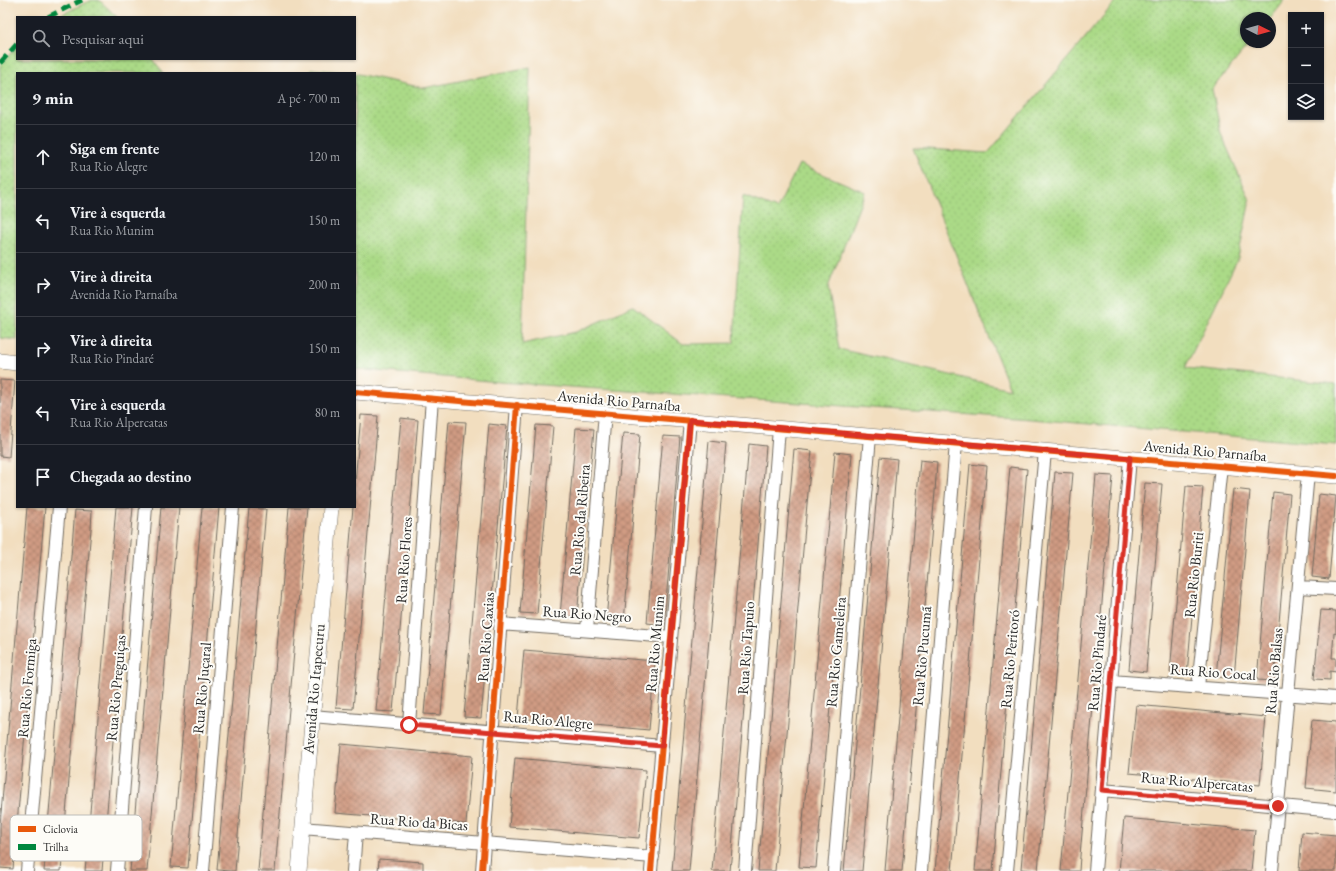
<!DOCTYPE html>
<html lang="pt">
<meta charset="utf-8">
<style>
:root{--surface:#171b24;--page:#20242c;--text:#f1f3f6;--muted:#9ea1a6;--line:#363941}
body{margin:0;font-family:"EB Garamond",serif;background:var(--page);color:var(--text)}
.controls{position:absolute;right:12px;top:12px;display:grid;overflow:hidden;border-radius:0px;box-shadow:0 1px 3px #0004}
.controls button{width:36px;height:36px;display:grid;place-items:center;padding:0;border:0;border-bottom:1px solid var(--line);background:var(--surface);color:var(--text);font:20px sans-serif}
.compass{position:absolute;left:1240px;top:12px;width:36px;height:36px;border-radius:50%;background:var(--surface);box-shadow:0 1px 3px #0004;rotate:95deg}
.stop{position:absolute;width:12px;height:12px;margin:-9px;border:3px solid #d93025;border-radius:50%;background:#fff}
.stop.end{background:#d93025;border-color:#fff;box-shadow:0 1px 4px #0008}
.list{margin:0;padding:0;list-style:none}
h2{display:flex;justify-content:space-between;align-items:center;height:52px;margin:0;padding:0 16px;font-size:17px}
h2 small{font-size:13px;font-weight:400;color:var(--muted)}
.list li{display:grid;grid-template-columns:26px 1fr auto;gap:12px;align-items:center;box-sizing:border-box;height:64px;padding:0 16px;border-top:1px solid var(--line)}
.list b{display:block;font-size:15px;white-space:nowrap}
.list p{margin:0;font-size:13px;white-space:nowrap;color:var(--muted)}
.list em{font-size:13px;font-style:normal;color:var(--muted)}
.icon{flex:none;width:22px;height:22px;fill:none;stroke:currentColor;stroke-width:2;stroke-linecap:round;stroke-linejoin:round}
.map{position:relative;flex:none;width:1336px;height:871px;overflow:hidden}
.search{position:absolute;background:var(--surface);box-shadow:0 1px 3px #0004;left:16px;top:16px;width:340px;height:44px;display:flex;align-items:center;gap:10px;box-sizing:border-box;padding:0 14px;border-radius:0px;color:var(--muted);font-size:15px}
.panel{position:absolute;background:var(--surface);box-shadow:0 1px 3px #0004;left:16px;top:72px;width:340px;height:436px;border-radius:0px}
.map>svg:first-child{display:block}
</style>
<div class="map">
<svg width="1336" height="871" viewBox="0 0 1336 871">
<defs>
<pattern id="grass-dots" width="8" height="8" patternUnits="userSpaceOnUse"><rect width="8" height="8" fill="#abda87"/><path d="M2 2h.1M6 6h.1" fill="none" stroke="#93bb75" stroke-width="1.8" stroke-linecap="round"/></pattern>
<pattern id="building-cross-hatch" width="8" height="8" patternUnits="userSpaceOnUse"><rect width="8" height="8" fill="#d09b83"/><path d="M0 0l8 8M0 8l8-8" fill="none" stroke="#a97f6b"/></pattern>
</defs>
<rect width="100%" height="100%" fill="#fdfcf7"/>
<filter id="ink" filterUnits="userSpaceOnUse"><feTurbulence type="fractalNoise" baseFrequency=".025" numOctaves="2"/><feDisplacementMap in="SourceGraphic" scale="8" xChannelSelector="R" yChannelSelector="G"/><feConvolveMatrix kernelMatrix="1 2 1 2 8 2 1 2 1" color-interpolation-filters="sRGB"/></filter>
<filter id="wash" filterUnits="userSpaceOnUse"><feTurbulence type="fractalNoise" baseFrequency=".012" numOctaves="4" result="noise"/><feDisplacementMap in="SourceGraphic" scale="16" xChannelSelector="R" yChannelSelector="G"/><feGaussianBlur stdDeviation="0.9" result="paint"/><feColorMatrix in="noise" values="0 0 0 0 0 0 0 0 0 0 0 0 0 0 0 0 0 1.4 0 .05"/><feComposite in="paint" operator="in"/></filter>
<g filter="url(#wash)">
<rect width="100%" height="100%" fill="#f2debf"/>
<path fill="url(#grass-dots)" stroke="#6b8259" d="M91,0H99L117,17H57Z
M1117,0H1285L1270,19L1246,18V42H1251L1212,89L1221,134L1250,200L1238,258L1185,368L1336,384V445L1030,419L499,382L355,369V73H308L312,69L353,73L424,88L530,67L522,344L576,332L633,306L683,344L734,343L743,196L777,209L799,164L865,192L828,287L839,349L1010,389L913,148L988,153Z
M17,47V59H153L163,73H17V340L0,338V65Z"/>
<g id="blocks">
<path fill="url(#building-cross-hatch)" d="M0,380L15,381L9,457L0,456Z
M361,415L378,416L353,709L336,708L353,507H355V482Z
M401,418L418,420L393,712L376,711Z
M449,421L466,422L441,715L424,714Z
M489,424L507,426L481,718L464,717Z
M536,425L553,426L537,614L520,613Z
M576,428L594,429L577,617L560,616Z
M623,433L640,434L624,622L606,620Z
M663,436L680,437L664,625L647,623Z
M709,441L726,443L705,685L689,871H672Z
M749,444L766,446L755,581L730,871H712Z
M794,449L812,451L809,481L775,871H758Z
M835,452L852,454L816,868L799,867Z
M880,457L897,459L887,581L862,871H844Z
M920,460L937,462L935,492L902,871H885Z
M970,464L987,466L952,871H935Z
M1010,467L1027,469L1000,783L993,871H975Z
M1055,472L1073,473L1038,871L1021,869Z
M1096,475L1113,476L1080,856L1079,871H1061Z
M1145,483L1162,484L1146,672L1129,670Z
M1186,486L1203,487L1187,675L1170,673Z
M1233,489L1250,491L1234,678L1216,677Z
M1273,492L1290,494L1274,681L1257,680Z
M1319,494L1336,496L1329,579L1312,577Z
M27,507H45L13,869L0,868V825Z
M116,507H133L104,846L102,871H85Z
M161,507H179L147,871H130Z
M202,507H219L188,868L171,867Z
M289,507H307L300,582L275,871H258Z
M249,508L266,509L235,871H230L217,870Z
M75,510L92,511L91,529L61,871H44Z
M1321,610L1336,611V634L1334,633L1332,658H1336V672L1330,671V680L1314,679Z
M524,650L655,661L649,730L518,718Z
M1136,705L1266,717L1260,785L1129,773Z
M1312,720L1336,722V791L1306,788Z
M341,744L472,756L466,824L335,813Z
M515,758L646,770L639,838L509,827Z
M1124,818L1255,830L1251,871H1119Z
M1302,832L1336,835V871H1299Z
M379,859L423,862V871H378Z"/>
</g>
</g>
<g filter="url(#ink)">
<use href="#blocks" fill-opacity="0" stroke="#716a5f" stroke-width="1"/>
<g fill="none" stroke-linecap="round" stroke-linejoin="round">
<g stroke="#716a5f" stroke-width="14">
<path id="minor" d="M1298,587L1336,589
M500,624L671,637
M587,630L605,413
M1111,681L1336,698
M1198,687L1221,466
M312,716L662,746
M409,725L432,398
M1102,790L1336,811
M302,828L653,857
M27,871L59,507
M117,871L146,507
M203,871L233,507
M353,871L356,833
M482,871L517,405
M651,871L690,420
M745,871L779,428
M834,871L870,436
M921,871L956,443
M1007,871L1045,451
M1095,871L1130,458
M1272,871L1308,473"/>
</g>
<g stroke="#716a5f" stroke-width="16">
<path id="tertiary" d="M0,361L17,363
M355,392L1336,476
M299,871L331,507"/>
</g>
<use href="#minor" stroke="#fff" stroke-width="12"/>
<use href="#tertiary" stroke="#fff" stroke-width="15"/>
<path stroke="#00873e" stroke-width="5" stroke-dasharray="10 5" stroke-linecap="butt" d="M48,17L82,0
M0,63L17,44"/>
<g stroke="#fdfcf7" stroke-width="8">
<path id="cycleway" d="M355,392L1336,476
M482,871L517,405
M651,871L690,420"/>
</g>
<use href="#cycleway" stroke="#e8590c" stroke-width="6"/>
</g>
</g>
<g fill="none" stroke-linecap="round" stroke-linejoin="round" filter="url(#ink)">
<path stroke="#d93025" stroke-width="5" d="M409,725L662,746L690,420L1130,458L1102,790L1278,806"/>
</g>
<g text-anchor="middle" stroke-width="4" stroke-linejoin="round" paint-order="stroke">
<g font-size="15" fill="#2b2b2b" stroke="#fdfcf7">
<text transform="translate(619 401) rotate(5)" y="5">Avenida Rio Parnaíba</text>
<text transform="translate(1205 451) rotate(5)" y="5">Avenida Rio Parnaíba</text>
<text transform="translate(580 520) rotate(-85)" y="5">Rua Rio da Ribeira</text>
<text transform="translate(404 560) rotate(-86)" y="5">Rua Rio Flores</text>
<text transform="translate(1194 575) rotate(-84)" y="5">Rua Rio Buriti</text>
<text transform="translate(587 614) rotate(4)" y="5">Rua Rio Negro</text>
<text transform="translate(486 637) rotate(-86)" y="5">Rua Rio Caxias</text>
<text transform="translate(655 644) rotate(-85)" y="5">Rua Rio Munim</text>
<text transform="translate(746 648) rotate(-86)" y="5">Rua Rio Tapuio</text>
<text transform="translate(836 652) rotate(-85)" y="5">Rua Rio Gameleira</text>
<text transform="translate(922 656) rotate(-85)" y="5">Rua Rio Pucumã</text>
<text transform="translate(1010 659) rotate(-85)" y="5">Rua Rio Peritoró</text>
<text transform="translate(1097 663) rotate(-85)" y="5">Rua Rio Pindaré</text>
<text transform="translate(1274 671) rotate(-85)" y="5">Rua Rio Balsas</text>
<text transform="translate(1213 672) rotate(4)" y="5">Rua Rio Cocal</text>
<text transform="translate(27 688) rotate(-85)" y="5">Rua Rio Formiga</text>
<text transform="translate(116 688) rotate(-85)" y="5">Rua Rio Preguiças</text>
<text transform="translate(202 688) rotate(-85)" y="5">Rua Rio Juçaral</text>
<text transform="translate(314 689) rotate(-85)" y="5">Avenida Rio Itapecuru</text>
<text transform="translate(548 720) rotate(5)" y="5">Rua Rio Alegre</text>
<text transform="translate(1197 782) rotate(5)" y="5">Rua Rio Alpercatas</text>
<text transform="translate(419 822) rotate(4)" y="5">Rua Rio da Bicas</text>
</g>
</g>
<rect x="10" y="815" width="132" height="46" rx="6" fill="#fdfcf7" stroke="#bebdba" stroke-width="1"/>
<rect x="18" y="826" width="18" height="6" fill="#e8590c"/>
<rect x="18" y="844" width="18" height="6" fill="#00873e"/>
<g font-size="11" fill="#2b2b2b">
<text x="43" y="833">Ciclovia</text>
<text x="43" y="851">Trilha</text>
</g>
</svg>
<div class="controls">
<button>+</button>
<button>−</button>
<button><svg class="icon" aria-label="layers" viewBox="0 0 24 24"><path d="M12 4l9 5-9 5-9-5zM3 14l9 5 9-5"/></svg></button>
</div>
<svg class="compass" viewBox="-18 -18 36 36"><path d="M0-13l5 13h-10z" fill="#e53935"/><path d="M0 13l5-13h-10z" fill="#9ea1a6"/></svg>
<div class="stop" style="left:409px;top:725px"></div>
<div class="stop end" style="left:1278px;top:806px"></div>
<div class="search"><svg class="icon" aria-label="search" viewBox="0 0 24 24"><circle cx="10" cy="10" r="6"/><path d="M15 15l6 6"/></svg>Pesquisar aqui</div>
<section class="panel">
<h2>9 min<small>A pé · 700 m</small></h2>
<ul class="list">
<li><svg class="icon" aria-label="ahead" viewBox="0 0 24 24"><path d="M12 20V5M6 11l6-6 6 6"/></svg><div><b>Siga em frente</b><p>Rua Rio Alegre</p></div><em>120 m</em></li>
<li><svg class="icon" aria-label="left" viewBox="0 0 24 24"><path d="M17 20v-9H6M10 6l-5 5 5 5"/></svg><div><b>Vire à esquerda</b><p>Rua Rio Munim</p></div><em>150 m</em></li>
<li><svg class="icon" aria-label="right" viewBox="0 0 24 24"><path d="M7 20v-9h11M14 6l5 5-5 5"/></svg><div><b>Vire à direita</b><p>Avenida Rio Parnaíba</p></div><em>200 m</em></li>
<li><svg class="icon" aria-label="right" viewBox="0 0 24 24"><path d="M7 20v-9h11M14 6l5 5-5 5"/></svg><div><b>Vire à direita</b><p>Rua Rio Pindaré</p></div><em>150 m</em></li>
<li><svg class="icon" aria-label="left" viewBox="0 0 24 24"><path d="M17 20v-9H6M10 6l-5 5 5 5"/></svg><div><b>Vire à esquerda</b><p>Rua Rio Alpercatas</p></div><em>80 m</em></li>
<li><svg class="icon" aria-label="arrive" viewBox="0 0 24 24"><path d="M6 21V4h12l-3 4 3 4H6"/></svg><div><b>Chegada ao destino</b></div></li>
</ul>
</section>
</div>
